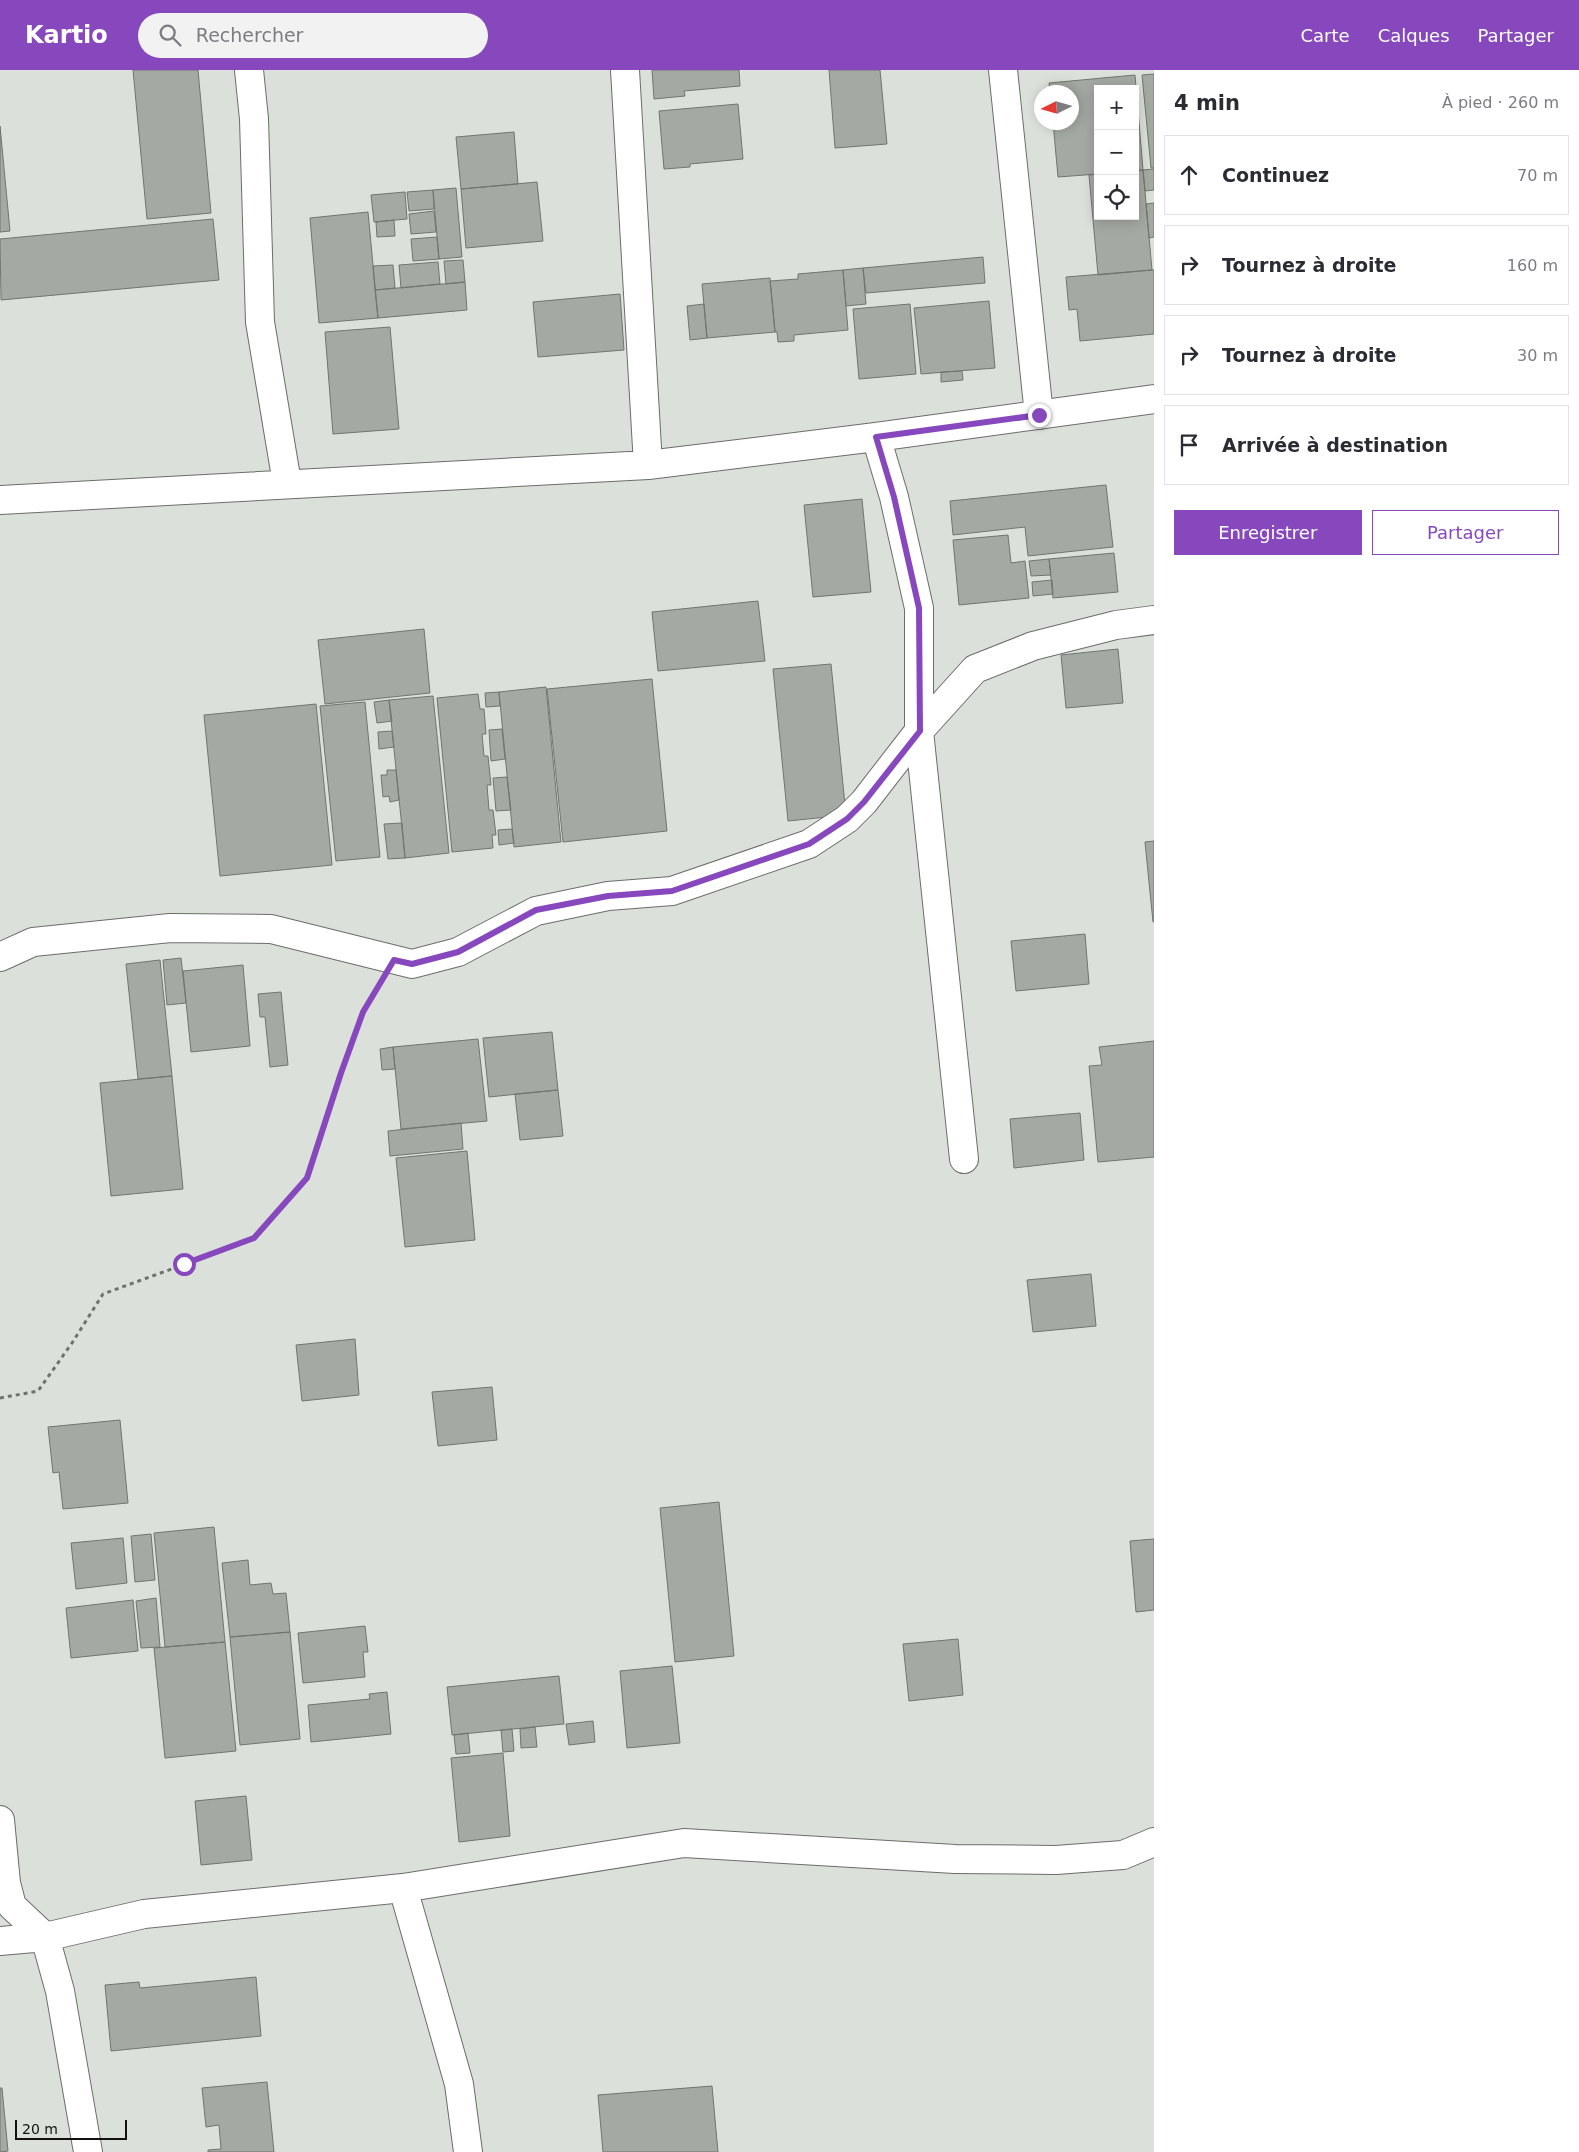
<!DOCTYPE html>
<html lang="fr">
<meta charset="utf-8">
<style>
:root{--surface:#fff;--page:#f2f2f3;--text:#2b2b33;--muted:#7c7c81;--line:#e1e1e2;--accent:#8748be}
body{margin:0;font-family:"DejaVu Sans",sans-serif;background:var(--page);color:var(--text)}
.controls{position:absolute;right:15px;top:15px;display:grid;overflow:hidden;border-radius:0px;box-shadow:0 2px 12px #0003}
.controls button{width:45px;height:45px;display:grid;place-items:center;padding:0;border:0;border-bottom:1px solid var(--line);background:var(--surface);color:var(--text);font:25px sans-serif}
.compass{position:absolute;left:1034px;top:15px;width:45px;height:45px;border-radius:50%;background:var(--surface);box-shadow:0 2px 12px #0003;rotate:265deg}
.scale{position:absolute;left:15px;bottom:12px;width:112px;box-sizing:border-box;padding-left:5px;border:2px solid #111210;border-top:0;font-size:14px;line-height:18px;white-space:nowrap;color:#111210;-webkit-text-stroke:4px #dce0da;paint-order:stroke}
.stop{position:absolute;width:15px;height:15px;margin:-11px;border:4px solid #8748be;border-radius:50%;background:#fff}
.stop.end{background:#8748be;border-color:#fff;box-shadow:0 1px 5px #0008}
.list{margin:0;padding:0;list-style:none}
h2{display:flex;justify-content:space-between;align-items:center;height:65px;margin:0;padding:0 20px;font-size:21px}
h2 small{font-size:16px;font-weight:400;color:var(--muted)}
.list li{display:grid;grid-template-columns:32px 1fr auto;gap:15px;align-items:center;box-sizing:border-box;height:80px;margin:0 10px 10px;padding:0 10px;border:1px solid var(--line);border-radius:0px}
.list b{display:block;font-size:19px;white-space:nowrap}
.list em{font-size:16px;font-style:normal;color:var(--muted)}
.actions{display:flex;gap:10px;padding:15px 20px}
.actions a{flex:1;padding:11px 0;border:1px solid var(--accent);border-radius:0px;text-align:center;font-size:18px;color:var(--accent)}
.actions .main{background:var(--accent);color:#fff}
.icon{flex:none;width:28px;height:28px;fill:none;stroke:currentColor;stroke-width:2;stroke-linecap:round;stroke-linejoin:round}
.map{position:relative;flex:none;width:1154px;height:2082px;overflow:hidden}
header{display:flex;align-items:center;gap:30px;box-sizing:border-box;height:70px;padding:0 25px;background:var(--accent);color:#fff}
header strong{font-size:24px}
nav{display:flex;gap:28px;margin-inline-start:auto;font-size:18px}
.search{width:350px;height:45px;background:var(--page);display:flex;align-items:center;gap:12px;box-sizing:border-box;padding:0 18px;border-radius:28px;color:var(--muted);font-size:19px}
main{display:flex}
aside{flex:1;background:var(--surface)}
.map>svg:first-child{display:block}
</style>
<header>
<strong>Kartio</strong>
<div class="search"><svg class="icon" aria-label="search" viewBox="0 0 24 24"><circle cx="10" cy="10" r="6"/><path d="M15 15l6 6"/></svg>Rechercher</div>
<nav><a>Carte</a><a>Calques</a><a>Partager</a></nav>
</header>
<main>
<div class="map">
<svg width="1154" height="2082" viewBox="0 0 1154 2082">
<rect width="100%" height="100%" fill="#dce0da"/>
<path fill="#a5a9a3" stroke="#71756f" d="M133,0H198L211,143L147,149Z
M652,0H739L740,16L684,21L685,26L654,29Z
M829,0H880L887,74L835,78Z
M1154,4V98H1151L1142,5Z
M1135,5L1143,100H1135V19H1098V104L1058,107L1053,52H1072V22H1050L1049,13Z
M738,34L743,89L690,94V97L664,99L659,41Z
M0,56L10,161L0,162Z
M514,62L518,114L461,119L456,67Z
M1154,99V120L1145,121L1143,100Z
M1143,100L1152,200L1098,205L1089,105L1098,104V146H1135V101Z
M537,112L543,171L466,178L461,119Z
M456,118L462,187L439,189L433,120Z
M433,120L434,139L409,141L407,122Z
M405,122L407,149L374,152L371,125Z
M1154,133V167L1149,168L1146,134Z
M434,141L436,162L411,164L409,144Z
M368,142L378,248L319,253L310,148Z
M213,149L219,210L1,230L0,169Z
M394,150L395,166L377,167L376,152Z
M437,167L439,189L413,191L411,169Z
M983,187L985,213L866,223L863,198Z
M463,190L465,212L446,214L444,191Z
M438,192L440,214L401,218L399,195Z
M393,195L395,218L375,220L373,196Z
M863,198L866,234L846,236L843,200Z
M843,200L848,260L794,265V271L778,272L777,262H775L770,211L798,209V204Z
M1152,200H1154V264L1080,271L1077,239L1069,240L1066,207Z
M770,208L775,262L707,268L702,214Z
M465,212L467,240L378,248L375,220Z
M620,224L624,280L538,287L533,232Z
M989,231L995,298L921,304L914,238Z
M704,234L707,268L690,270L687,236Z
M910,234L916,304L859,309L853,239Z
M390,257L399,359L333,364L325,262Z
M962,301L963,310L941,312V302Z
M1106,415L1113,477L1028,486L1025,457L953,465L950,431Z
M862,429L871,522L813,527L804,435Z
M1008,465L1011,493L1025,491L1029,528L959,535L953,470Z
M1114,483L1118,522L1053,528L1049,489Z
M1049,489L1051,505L1031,506L1029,491Z
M1052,510L1053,524L1033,526L1032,512Z
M758,531L765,591L658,601L652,542Z
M424,559L430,623L325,634L318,570Z
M1118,579L1123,633L1066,638L1061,585Z
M831,594L846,745L788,751L773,599Z
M652,609L667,761L563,772L547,619Z
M546,617L561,772L514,777L499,622Z
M499,622L500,636L486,637L485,623Z
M478,624L480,639H484L486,664H482L484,686H488L491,715H487L489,740H493L496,765H492L493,778L452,782L437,628Z
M433,626L449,783L405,788L389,630Z
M389,630L392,651L377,653L374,632Z
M365,632L380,787L336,791L320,636Z
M316,634L332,795L220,806L204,645Z
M502,659L505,689L491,691L489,660Z
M392,661L394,677L379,679L378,662Z
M387,700H396L399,730L390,732L389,726L383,727L381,705H387Z
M507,707L511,740L496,741L493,708Z
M402,753L405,788L388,789L384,754Z
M512,759L514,773L499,775L498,760Z
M1154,771V852H1153L1145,772Z
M1085,864L1089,914L1016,921L1011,871Z
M181,888L186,933L167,935L163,890Z
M160,890L172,1006L138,1009L126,894Z
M243,895L250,976L191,982L183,901Z
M281,922L288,995L270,997L265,947H260L258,924Z
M552,962L558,1020L489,1027L483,968Z
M478,969L487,1051L401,1059L393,977Z
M1154,971V1087L1098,1092L1089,996L1102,995L1099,977Z
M393,977L395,999L382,1000L380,979Z
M172,1006L183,1119L111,1126L100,1013Z
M558,1020L563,1066L520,1070L515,1024Z
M1080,1043L1084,1090L1014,1098L1010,1049Z
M461,1053L463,1079L390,1086L388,1061Z
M467,1081L475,1170L405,1177L396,1088Z
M1091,1204L1096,1256L1033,1262L1027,1210Z
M355,1269L359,1325L302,1331L296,1275Z
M492,1317L497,1370L438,1376L432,1322Z
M120,1350L128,1433L63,1439L59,1402L53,1403L48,1357Z
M719,1432L734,1586L675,1592L660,1438Z
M214,1457L225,1572L165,1577L154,1463Z
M151,1464L155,1510L135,1512L131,1466Z
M123,1468L127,1513L76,1519L71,1473Z
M1154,1469V1540L1136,1542L1130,1471Z
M248,1490L250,1515L271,1513L273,1524L286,1523L290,1562L230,1567L222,1493Z
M156,1528L160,1577L141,1578L136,1531Z
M133,1530L138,1581L71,1588L66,1538Z
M365,1556L368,1582H363L365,1607L303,1613L298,1563Z
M290,1562L300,1669L240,1675L230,1567Z
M958,1569L963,1625L909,1631L903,1574Z
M225,1572L236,1681L165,1688L154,1578Z
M672,1596L680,1673L627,1678L620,1601Z
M559,1606L564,1654L452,1665L447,1617Z
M387,1622L391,1664L311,1672L308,1635L370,1629L369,1624Z
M593,1651L595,1672L569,1675L566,1654Z
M535,1657L537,1677L521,1678L520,1659Z
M512,1659L514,1681L503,1682L501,1660Z
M468,1663L470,1683L456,1684L454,1665Z
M503,1683L510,1766L459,1772L451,1688Z
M246,1726L252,1790L201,1795L195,1731Z
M256,1907L261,1966L111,1981L105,1915L139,1912L140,1918Z
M267,2012L274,2082H208V2080L221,2079L219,2055L206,2057L202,2018Z
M712,2016L718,2082H603L598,2025Z
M0,2018H2L8,2081L0,2082Z"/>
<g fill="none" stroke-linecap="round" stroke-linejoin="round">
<g stroke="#6a6e69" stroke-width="30">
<path id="street" d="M249,0L254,49L260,252L287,413
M625,0L648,395
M1003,0L1039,345
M876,367L894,427L919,538V661L964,1089
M0,430L648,395L876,367L1154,329
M0,887L33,872L170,858L271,859L412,894L458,882L536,841L608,826L672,821L809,774L847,749L864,732L919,661L975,599L1033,576L1116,555L1154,550
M0,1750L6,1813L12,1836L45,1867L60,1921L88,2082
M403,1818L459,2014L468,2082
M0,1871L45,1867L144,1844L403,1818L684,1773L955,1789L1056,1790L1123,1785L1154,1772"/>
</g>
<path stroke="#6f726e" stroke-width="3" stroke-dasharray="4 4" stroke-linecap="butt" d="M0,1328L38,1321L72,1273L103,1224L254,1169L307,1108L341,1003L363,942L377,919"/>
<use href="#street" stroke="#fff" stroke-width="28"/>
</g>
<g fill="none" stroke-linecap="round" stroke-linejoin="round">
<path stroke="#8748be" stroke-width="6" d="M184,1194L254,1168L307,1108L341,1003L363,942L394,890L412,894L458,882L536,840L608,826L672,821L809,774L847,749L864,732L920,661L919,538L894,427L876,367L1039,345"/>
</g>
</svg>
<div class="controls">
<button>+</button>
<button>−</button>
<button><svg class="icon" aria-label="locate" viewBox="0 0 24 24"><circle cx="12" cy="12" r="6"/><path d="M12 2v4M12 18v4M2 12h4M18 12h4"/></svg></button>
</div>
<svg class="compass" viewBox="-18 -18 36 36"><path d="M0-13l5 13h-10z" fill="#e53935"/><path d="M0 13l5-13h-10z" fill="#7c7c81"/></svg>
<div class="scale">20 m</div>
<div class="stop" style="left:184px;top:1194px"></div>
<div class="stop end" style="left:1039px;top:345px"></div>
</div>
<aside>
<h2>4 min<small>À pied · 260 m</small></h2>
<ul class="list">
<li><svg class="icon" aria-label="ahead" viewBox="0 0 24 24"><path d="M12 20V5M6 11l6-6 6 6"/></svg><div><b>Continuez</b></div><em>70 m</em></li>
<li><svg class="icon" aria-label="right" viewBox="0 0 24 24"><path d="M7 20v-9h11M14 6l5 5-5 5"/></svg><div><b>Tournez à droite</b></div><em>160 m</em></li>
<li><svg class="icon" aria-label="right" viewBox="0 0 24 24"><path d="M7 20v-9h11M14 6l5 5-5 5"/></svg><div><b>Tournez à droite</b></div><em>30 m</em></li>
<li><svg class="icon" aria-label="arrive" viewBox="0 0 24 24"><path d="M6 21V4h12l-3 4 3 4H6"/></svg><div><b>Arrivée à destination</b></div></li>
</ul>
<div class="actions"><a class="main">Enregistrer</a><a>Partager</a></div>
</aside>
</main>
